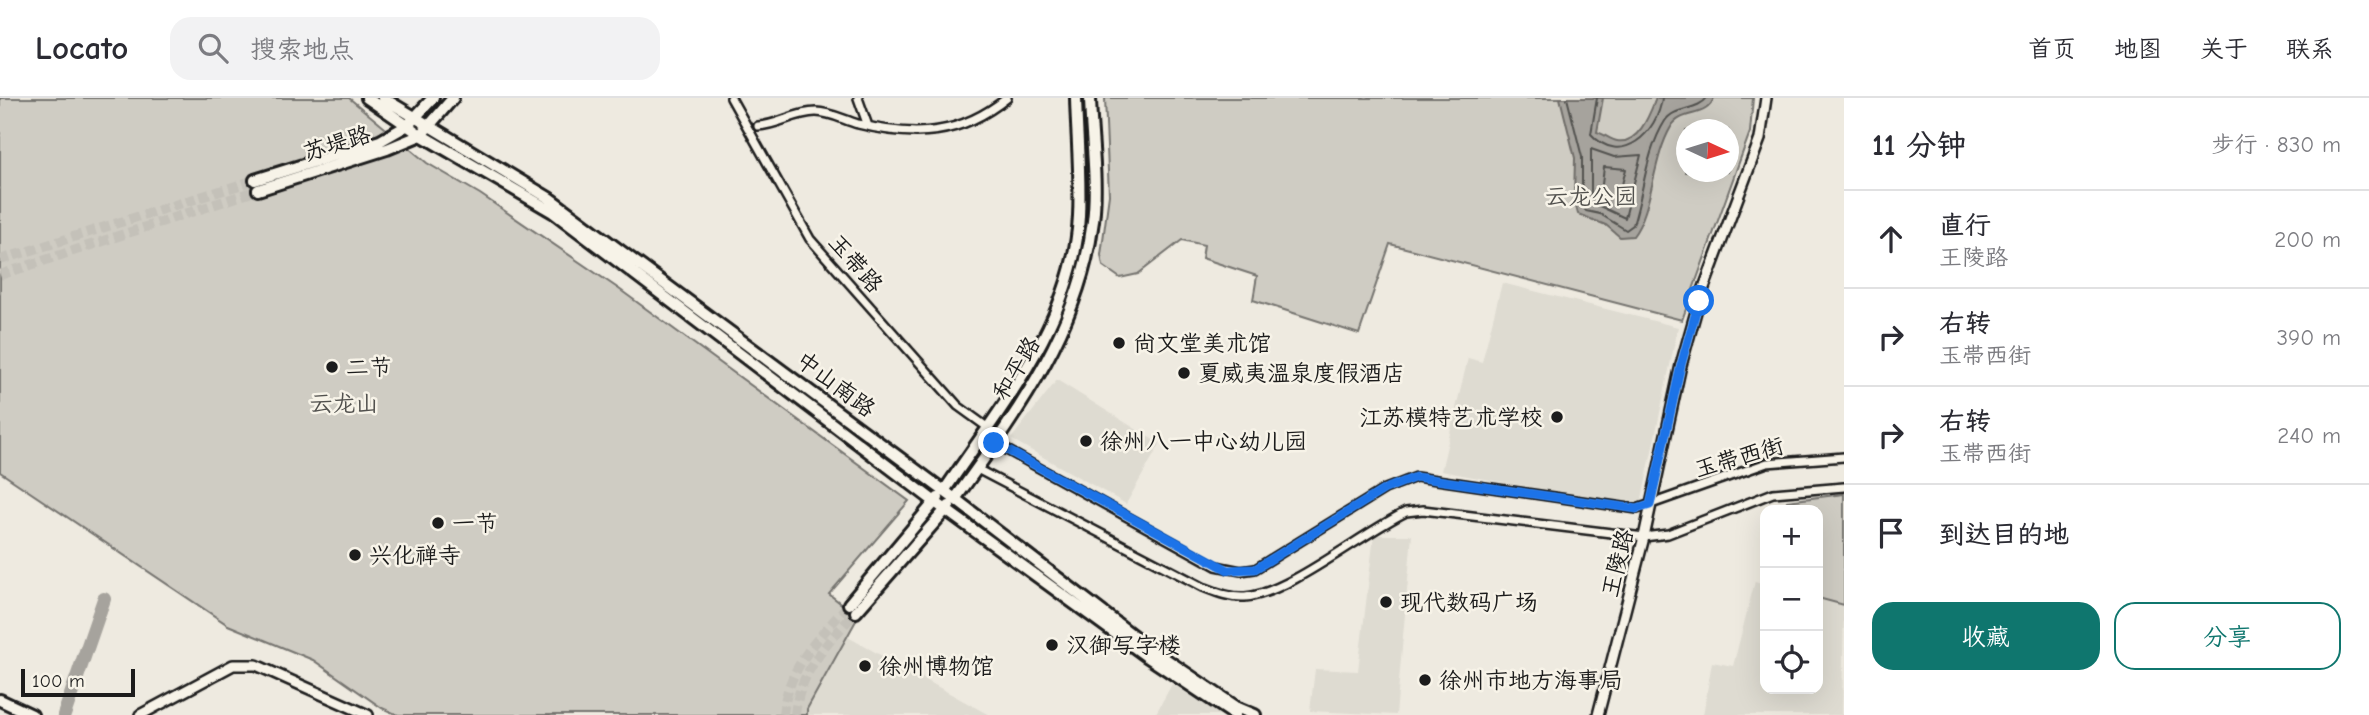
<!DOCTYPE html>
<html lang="zh">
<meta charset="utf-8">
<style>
:root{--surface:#fff;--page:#f2f2f3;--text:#2b2b33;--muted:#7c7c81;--line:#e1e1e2;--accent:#0f766e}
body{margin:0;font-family:"Comic Neue","LXGW WenKai TC",sans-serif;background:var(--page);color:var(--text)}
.controls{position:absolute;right:21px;bottom:21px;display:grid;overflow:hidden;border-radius:14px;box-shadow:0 7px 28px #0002}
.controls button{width:63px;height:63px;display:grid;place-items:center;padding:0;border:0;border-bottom:2px solid var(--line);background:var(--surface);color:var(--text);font:35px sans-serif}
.compass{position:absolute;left:1676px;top:21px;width:63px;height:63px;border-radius:50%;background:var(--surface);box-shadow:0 7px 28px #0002;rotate:94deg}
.scale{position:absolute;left:21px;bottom:18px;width:114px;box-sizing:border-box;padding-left:7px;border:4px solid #1c1c1c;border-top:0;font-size:19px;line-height:24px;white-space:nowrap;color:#1c1c1c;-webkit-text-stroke:5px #f7f3e8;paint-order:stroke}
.stop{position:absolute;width:21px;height:21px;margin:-16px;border:5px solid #1a73e8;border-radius:50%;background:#fff}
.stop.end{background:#1a73e8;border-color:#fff;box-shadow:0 2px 7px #0008}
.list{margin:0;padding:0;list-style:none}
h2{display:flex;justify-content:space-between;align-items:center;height:91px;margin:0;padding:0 28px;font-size:30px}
h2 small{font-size:23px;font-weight:400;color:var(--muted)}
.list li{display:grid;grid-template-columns:46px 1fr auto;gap:21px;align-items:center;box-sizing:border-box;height:98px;padding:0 28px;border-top:2px solid var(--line)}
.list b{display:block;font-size:26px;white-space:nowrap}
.list p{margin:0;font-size:23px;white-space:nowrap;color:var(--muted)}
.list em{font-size:23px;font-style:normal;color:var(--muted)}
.actions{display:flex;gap:14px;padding:21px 28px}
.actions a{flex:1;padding:16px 0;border:2px solid var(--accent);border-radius:21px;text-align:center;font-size:24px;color:var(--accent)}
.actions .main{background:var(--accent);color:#fff}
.icon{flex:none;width:38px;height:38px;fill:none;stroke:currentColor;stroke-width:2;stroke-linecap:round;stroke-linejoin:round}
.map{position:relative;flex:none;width:1844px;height:617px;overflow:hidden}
header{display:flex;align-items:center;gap:42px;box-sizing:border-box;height:98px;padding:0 35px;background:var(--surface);border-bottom:2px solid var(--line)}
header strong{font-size:33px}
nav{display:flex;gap:38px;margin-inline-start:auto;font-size:24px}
.search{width:490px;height:63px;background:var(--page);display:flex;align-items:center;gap:18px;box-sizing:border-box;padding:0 24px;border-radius:21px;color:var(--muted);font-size:26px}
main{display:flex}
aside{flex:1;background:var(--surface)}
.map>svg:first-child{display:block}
</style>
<header>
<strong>Locato</strong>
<div class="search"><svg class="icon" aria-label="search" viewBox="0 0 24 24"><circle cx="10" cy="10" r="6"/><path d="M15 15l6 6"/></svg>搜索地点</div>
<nav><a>首页</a><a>地图</a><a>关于</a><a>联系</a></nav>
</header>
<main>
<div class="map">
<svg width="1844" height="617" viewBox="0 0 1844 617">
<rect width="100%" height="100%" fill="#eeeae0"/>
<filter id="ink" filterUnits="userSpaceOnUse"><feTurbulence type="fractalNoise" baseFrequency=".0143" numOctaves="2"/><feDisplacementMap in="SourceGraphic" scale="14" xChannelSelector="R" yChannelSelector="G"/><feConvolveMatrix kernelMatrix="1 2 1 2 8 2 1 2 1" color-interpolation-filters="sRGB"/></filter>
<g filter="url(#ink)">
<path fill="#dedbd1" d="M1502,185L1678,229L1640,410L1441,373L1468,260L1482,264Z
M1057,282L1160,346L1126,406L1011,341Z
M1374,437H1412L1396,617L1310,613L1315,571L1358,573Z
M1755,483L1765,486V591H1818V500L1844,507L1842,617H1703L1712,564L1733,568Z
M846,538L989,617H807V611Z
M1172,586L1223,617H1155Z"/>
<path fill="#cfccc3" stroke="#767470" stroke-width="2" fill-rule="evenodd" d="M0,0H349L427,65L480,96L619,191L909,403L829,496L858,519L807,611V617H398L382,610L313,562L228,527L0,374Z
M1105,0H1753L1750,34L1682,222L1390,146L1359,236L1253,202L1257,178L1202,160L1204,147L1182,142L1138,176L1120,180L1103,168L1101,157L1109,97ZM1686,32H1728V74H1686Z
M1844,396V507L1818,500V412H1786L1787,403Z"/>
<path fill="#a6a39d" stroke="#6f6d69" stroke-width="2" d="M1560,0H1603L1597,34C1604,36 1611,42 1617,43C1639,47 1650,15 1656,0H1714C1707,21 1681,11 1671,29C1652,61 1653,112 1633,138L1620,139L1606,127L1578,116L1574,101L1575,60Z"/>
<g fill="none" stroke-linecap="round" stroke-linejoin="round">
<path stroke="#535250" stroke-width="2" d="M1567,0L1582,59V108L1586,113L1600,116L1626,132L1633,127C1644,93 1646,53 1665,23C1675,8 1697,13 1707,0
M1597,0L1591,36C1621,70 1658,34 1662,0
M1591,51L1614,59L1641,57L1625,120L1591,104Z
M1604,69L1626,71L1618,102L1601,95Z"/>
<path stroke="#a6a39d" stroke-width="14" d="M64,617L104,501"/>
<path stroke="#c4c1b9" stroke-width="10" stroke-dasharray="10 5" stroke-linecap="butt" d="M0,162L255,82
M0,177L258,92"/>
<path stroke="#c4c1b9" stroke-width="10" stroke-dasharray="10 5" stroke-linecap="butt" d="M783,617C788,568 818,541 849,506
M795,617C799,574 827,545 856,514"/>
<g stroke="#1c1c1c" stroke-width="12">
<path id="minor" d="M731,0L810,141L958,308L987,329
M858,0L868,28
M758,28C779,27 795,14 816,14C830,14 844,22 858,26C915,40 960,38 1007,0
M994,345L1216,468L1241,473L1255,471L1385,391L1416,379L1637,411L1767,365L1844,359
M977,371L1203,489C1216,494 1230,500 1245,499C1288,496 1362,435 1406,414L1423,412L1644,439L1668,436L1773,395L1844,389"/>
</g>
<g stroke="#1c1c1c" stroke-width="14">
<path id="tertiary" d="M140,617L233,567H256L368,617
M1598,617L1644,439L1681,267L1699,203L1760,41L1766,0"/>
</g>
<g stroke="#1c1c1c" stroke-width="16">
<path id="secondary" d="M255,82L380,43L408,27L433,0
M258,92L387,51L421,37L453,0
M944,393C1000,310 1074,222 1079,118C1081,79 1077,39 1076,0
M955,401C1017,315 1080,231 1093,123C1098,83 1091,40 1090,0
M0,602L32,617"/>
</g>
<g stroke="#1c1c1c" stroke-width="16">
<path id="primary" d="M367,0L421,37L553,114L935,404L1145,557L1235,617
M383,0L549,100L955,401L1149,550L1236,609L1255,617
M849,506L938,400
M856,514L949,408"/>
</g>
<use href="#minor" stroke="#f7f3e8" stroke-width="7"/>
<use href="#tertiary" stroke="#f7f3e8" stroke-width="9"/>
<use href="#secondary" stroke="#f7f3e8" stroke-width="10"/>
<use href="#primary" stroke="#f7f3e8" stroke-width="10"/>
</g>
</g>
<g fill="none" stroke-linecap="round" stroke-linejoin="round" filter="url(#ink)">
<path stroke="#1a73e8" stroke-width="9" d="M994,345L1228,472L1255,471L1385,391L1416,379L1637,411L1650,407L1681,267L1699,203"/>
</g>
<g fill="#1c1c1c" stroke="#f7f3e8" stroke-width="2.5">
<circle cx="1119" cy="245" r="7"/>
<circle cx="332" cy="269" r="7"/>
<circle cx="1184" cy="275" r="7"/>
<circle cx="1557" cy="319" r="7"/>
<circle cx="1086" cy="343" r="7"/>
<circle cx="438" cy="425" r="7"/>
<circle cx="355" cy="457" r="7"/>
<circle cx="1386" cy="504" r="7"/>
<circle cx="1052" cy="547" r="7"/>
<circle cx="865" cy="568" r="7"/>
<circle cx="1425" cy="582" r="7"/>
</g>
<g text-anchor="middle" stroke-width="5" stroke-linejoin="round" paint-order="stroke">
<g font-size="23" fill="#1c1c1c" stroke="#f7f3e8">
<text transform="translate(337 45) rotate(-17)" y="8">苏堤路</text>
<text transform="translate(856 165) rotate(49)" y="8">玉带路</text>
<text transform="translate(1016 270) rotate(-59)" y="8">和平路</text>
<text transform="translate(836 286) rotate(37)" y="8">中山南路</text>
<text transform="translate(1739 359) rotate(-16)" y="8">玉带西街</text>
<text transform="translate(1617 465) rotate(-76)" y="8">王陵路</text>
</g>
<g font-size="23" fill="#52514e" stroke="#f7f3e8">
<text x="1591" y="106">云龙公园</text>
<text x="344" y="313">云龙山</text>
</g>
<g font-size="23" fill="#1c1c1c" stroke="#f7f3e8" text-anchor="start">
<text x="1133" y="253">尚文堂美术馆</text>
<text x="346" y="277">二节</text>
<text x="1198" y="283">夏威夷温泉度假酒店</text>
<text x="1543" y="327" text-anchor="end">江苏模特艺术学校</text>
<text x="1100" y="351">徐州八一中心幼儿园</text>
<text x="452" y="433">一节</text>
<text x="369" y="465">兴化禅寺</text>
<text x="1400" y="512">现代数码广场</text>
<text x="1066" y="555">汉御写字楼</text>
<text x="879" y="576">徐州博物馆</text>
<text x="1439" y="590">徐州市地方海事局</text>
</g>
</g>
</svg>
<div class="controls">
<button>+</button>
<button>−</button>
<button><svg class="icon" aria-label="locate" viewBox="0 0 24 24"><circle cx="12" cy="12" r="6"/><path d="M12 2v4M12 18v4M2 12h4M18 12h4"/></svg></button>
</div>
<svg class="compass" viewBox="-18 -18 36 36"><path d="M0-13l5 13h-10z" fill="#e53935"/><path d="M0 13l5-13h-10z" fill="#7c7c81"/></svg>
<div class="scale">100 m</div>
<div class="stop" style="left:1699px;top:203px"></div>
<div class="stop end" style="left:994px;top:345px"></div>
</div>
<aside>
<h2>11 分钟<small>步行 · 830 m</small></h2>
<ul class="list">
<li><svg class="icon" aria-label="ahead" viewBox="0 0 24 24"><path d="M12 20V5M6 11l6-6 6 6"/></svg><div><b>直行</b><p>王陵路</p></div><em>200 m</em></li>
<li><svg class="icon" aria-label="right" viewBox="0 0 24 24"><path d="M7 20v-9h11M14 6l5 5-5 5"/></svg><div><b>右转</b><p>玉带西街</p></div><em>390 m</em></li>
<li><svg class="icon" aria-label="right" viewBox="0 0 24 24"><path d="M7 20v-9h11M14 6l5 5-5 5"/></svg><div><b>右转</b><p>玉带西街</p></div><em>240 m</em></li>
<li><svg class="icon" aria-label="arrive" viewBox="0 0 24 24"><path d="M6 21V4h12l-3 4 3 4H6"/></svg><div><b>到达目的地</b></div></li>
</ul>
<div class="actions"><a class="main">收藏</a><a>分享</a></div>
</aside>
</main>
